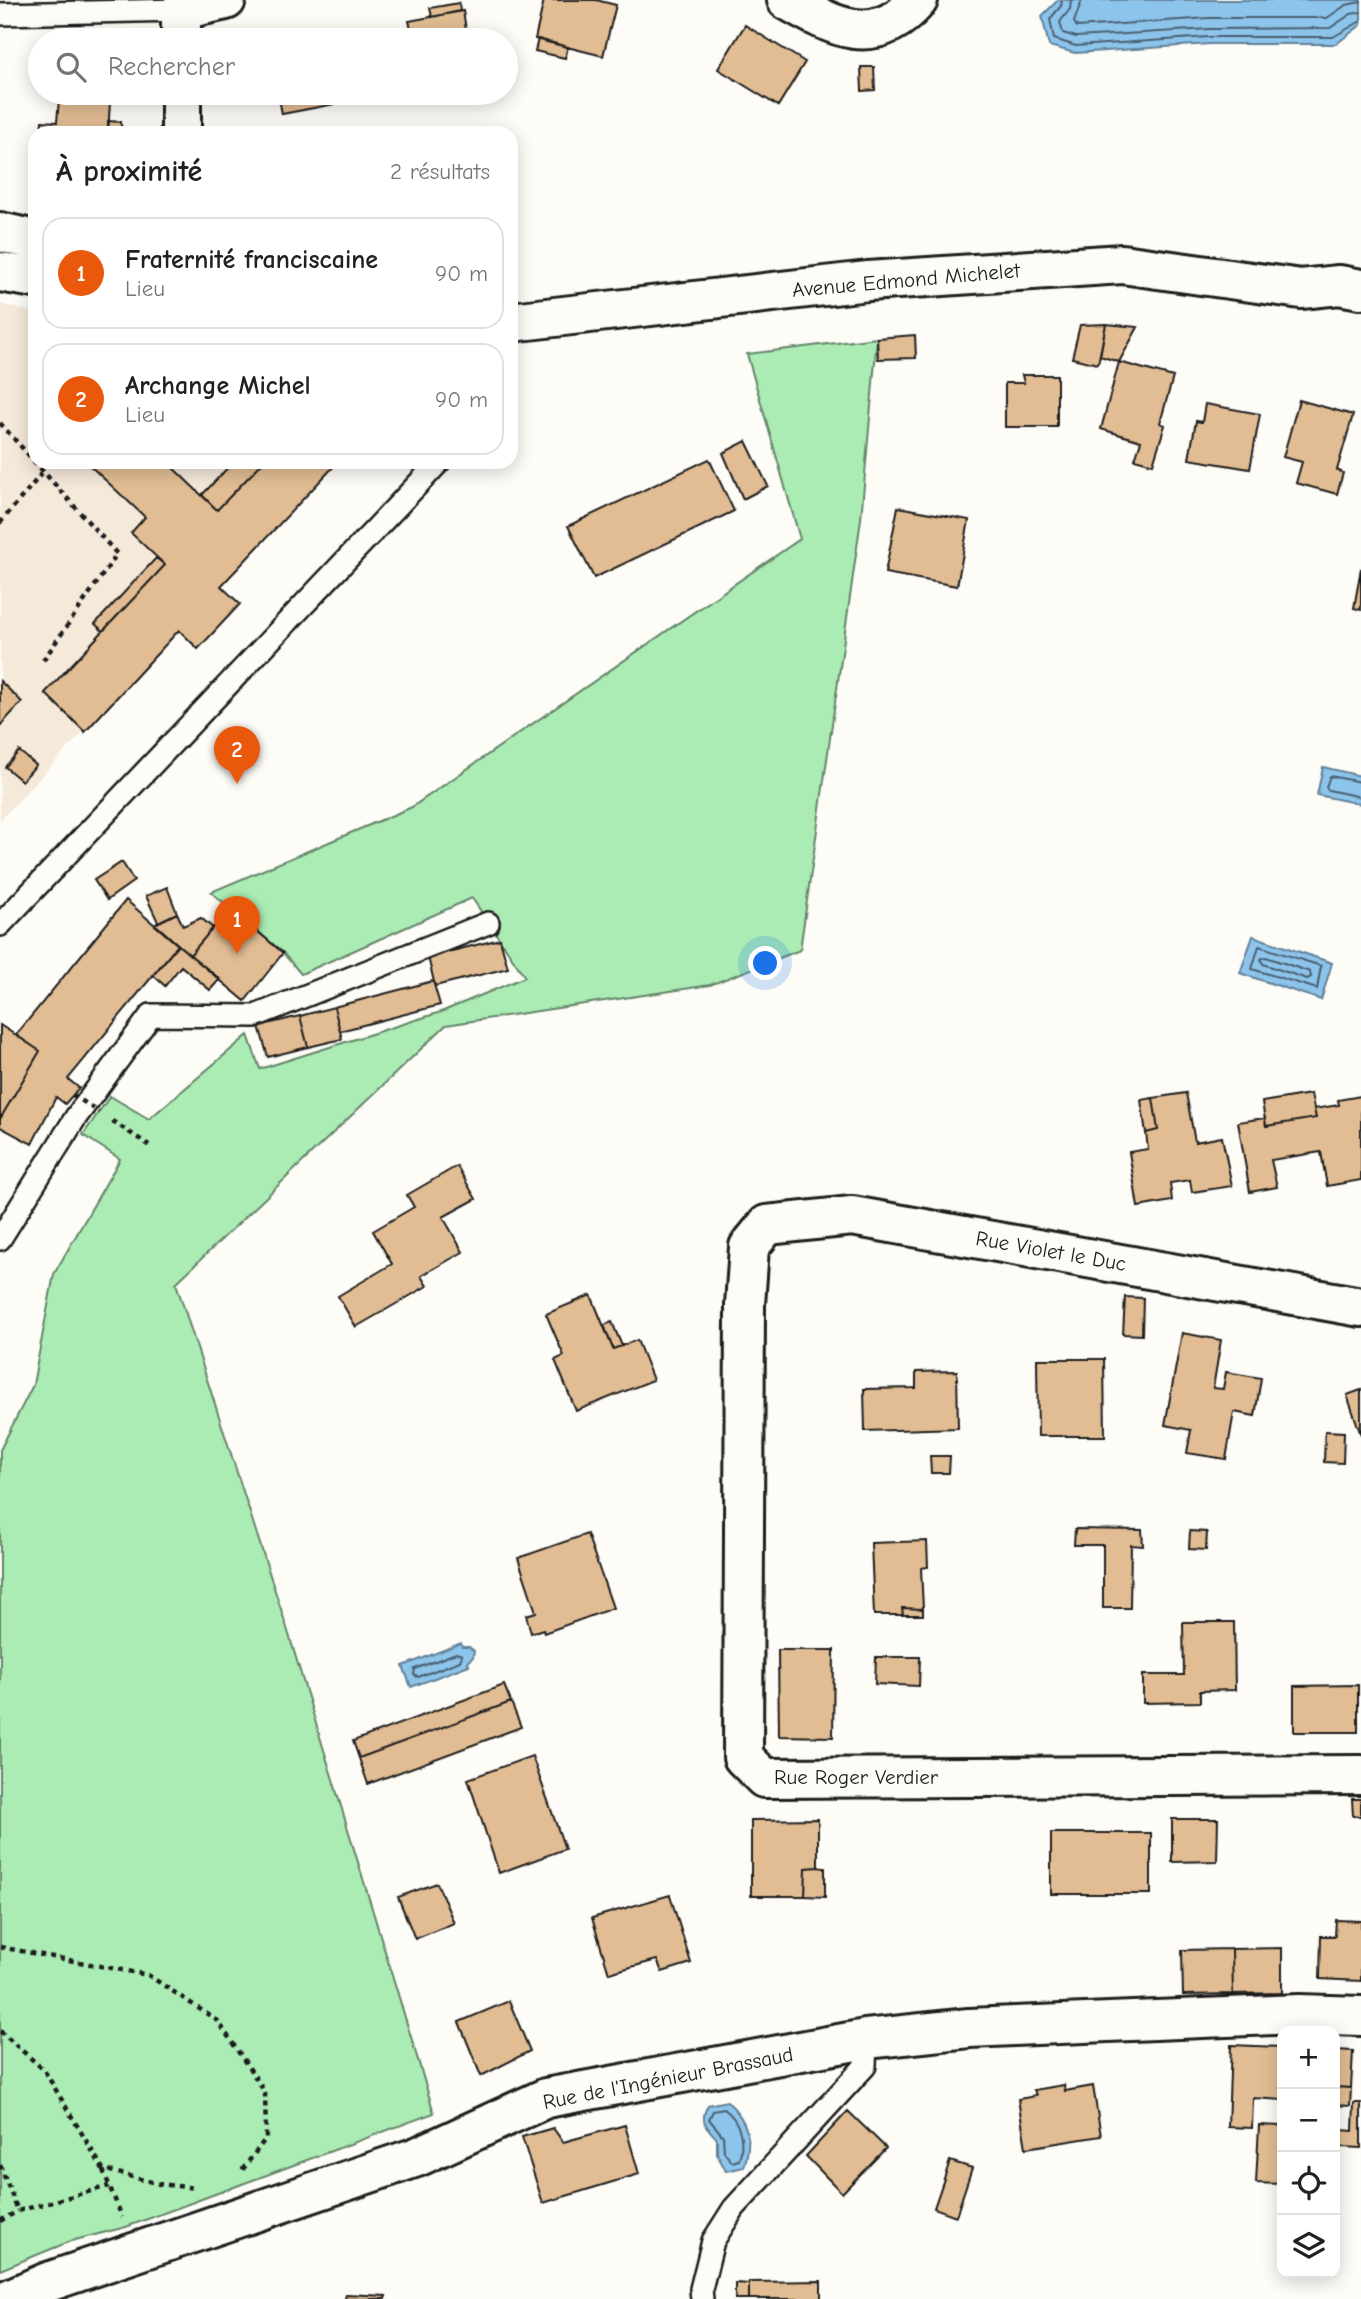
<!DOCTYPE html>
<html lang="fr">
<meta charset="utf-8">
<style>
:root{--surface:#fff;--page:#f2f2f2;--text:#202124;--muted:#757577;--line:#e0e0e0;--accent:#ea580c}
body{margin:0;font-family:"Comic Neue",sans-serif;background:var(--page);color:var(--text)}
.controls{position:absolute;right:21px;bottom:21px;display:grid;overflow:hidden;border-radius:14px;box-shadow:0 4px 18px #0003}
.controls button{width:63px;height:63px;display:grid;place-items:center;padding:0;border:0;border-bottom:2px solid var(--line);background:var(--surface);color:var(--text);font:35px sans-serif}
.you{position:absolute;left:766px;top:964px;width:24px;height:24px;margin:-18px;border:5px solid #fff;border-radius:50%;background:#1a73e8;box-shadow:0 0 0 10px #1a73e833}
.badge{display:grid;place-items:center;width:46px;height:46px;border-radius:50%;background:var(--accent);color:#fff;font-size:23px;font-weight:700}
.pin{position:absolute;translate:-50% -58px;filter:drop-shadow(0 2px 4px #0008)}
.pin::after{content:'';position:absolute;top:37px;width:24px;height:21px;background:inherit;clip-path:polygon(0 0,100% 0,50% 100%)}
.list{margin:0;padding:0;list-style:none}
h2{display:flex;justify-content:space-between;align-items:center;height:91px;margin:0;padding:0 28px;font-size:30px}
h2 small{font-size:23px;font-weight:400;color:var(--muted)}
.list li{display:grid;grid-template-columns:46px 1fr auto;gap:21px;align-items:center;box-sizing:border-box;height:112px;margin:0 14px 14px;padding:0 14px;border:2px solid var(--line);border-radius:21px}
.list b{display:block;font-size:26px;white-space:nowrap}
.list p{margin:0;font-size:23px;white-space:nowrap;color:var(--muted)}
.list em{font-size:23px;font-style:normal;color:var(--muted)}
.icon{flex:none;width:38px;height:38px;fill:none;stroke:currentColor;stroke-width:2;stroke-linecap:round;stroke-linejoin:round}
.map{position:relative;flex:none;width:1361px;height:2299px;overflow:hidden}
.search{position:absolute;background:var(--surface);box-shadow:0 4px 18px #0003;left:28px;top:28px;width:490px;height:77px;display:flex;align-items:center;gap:18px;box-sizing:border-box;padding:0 24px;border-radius:38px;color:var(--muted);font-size:26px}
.panel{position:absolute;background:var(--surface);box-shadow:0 4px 18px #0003;left:28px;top:126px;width:490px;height:343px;border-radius:21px}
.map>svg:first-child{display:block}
</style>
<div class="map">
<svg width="1361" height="2299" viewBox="0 0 1361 2299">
<rect width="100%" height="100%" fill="#fdfcf7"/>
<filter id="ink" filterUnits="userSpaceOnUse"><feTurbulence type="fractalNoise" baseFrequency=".0143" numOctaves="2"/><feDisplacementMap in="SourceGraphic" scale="14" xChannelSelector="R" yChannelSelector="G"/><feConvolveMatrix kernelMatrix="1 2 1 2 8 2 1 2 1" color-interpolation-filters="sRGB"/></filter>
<g filter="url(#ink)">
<path fill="#f5e9d9" d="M0,304L35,313V462H338L221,585L240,604L198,649L179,631L0,820Z"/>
<path fill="#abecb5" stroke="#648468" stroke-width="2" d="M877,338L861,519L800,950L710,985L446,1025L176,1283L287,1628L434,2113L126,2227L71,2241L0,2270V1450L33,1385L54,1274L120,1159L83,1135L110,1096L149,1119L248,1035L260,1069L441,1012L525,977L472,898L301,974L283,953L211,892L412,807L800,539L747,354Z"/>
<path fill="#8dc4eb" stroke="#608198" stroke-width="2" d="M1058,0H1361V25L1336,44H1210L1075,53L1049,46L1042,16Z
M1323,767L1361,776V804L1317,795Z
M1253,936L1332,963L1321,1000L1240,973Z
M461,1643L462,1647H469L474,1651L473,1657L467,1662L469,1665L411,1687L403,1666Z
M727,2101C748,2121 753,2139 744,2167L726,2171L717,2154V2139C706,2126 699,2121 708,2105Z"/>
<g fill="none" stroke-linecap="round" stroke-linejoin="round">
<path stroke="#495f6f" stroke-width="2" d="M1062,0L1061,6L1050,19L1054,39L1076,46L1209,37H1333L1361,21
M1071,0L1070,9L1060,22L1063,33L1076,37L1209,29L1330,28L1351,14L1361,12
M1082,0L1074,22L1077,27L1209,18H1327L1346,5L1361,2
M1361,782L1330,776L1326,787L1328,790L1361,797
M1259,946L1321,966L1317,989L1252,969Z
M1266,957L1310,972L1311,977L1307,979L1263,964L1261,959Z
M456,1653L462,1655L460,1661L418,1677L414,1675L415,1669Z
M724,2109C740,2120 745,2141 739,2160L732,2162L724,2152L723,2136L709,2119L713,2111Z"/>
</g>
<path fill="#e2bd93" stroke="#1c1c1c" stroke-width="2" d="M544,0H596L616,5L603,56L535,39Z
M459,3L460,11L432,17L430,8Z
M463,11L467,36L491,32L492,40H390L413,36L409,21Z
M745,25L805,62L778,106L718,69Z
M538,39L568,47L565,58L535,51Z
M861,67H874L875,90L862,91Z
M278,93H360L361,99L282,114Z
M59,99L110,103L108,133H41L42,121L57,122Z
M108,121L121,122V133H108Z
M1106,324L1098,364L1072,358L1080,325Z
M1106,324L1138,327L1119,362L1100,356Z
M915,335L916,358L878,359L877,338Z
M1119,362L1173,377L1160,423L1165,425L1153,464L1135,459L1141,441L1101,429Z
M1022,375H1057V427H1005V383H1024Z
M1299,400L1353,415L1337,470L1343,473L1337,494L1296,483L1302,462L1283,457Z
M1205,404L1260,414L1250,469L1189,459L1196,421L1202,422Z
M746,441L768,486L743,499L723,453Z
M709,459L734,511L594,578L568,526Z
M86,462H167L217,510L263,462H338L221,586L240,604L198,649L179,630L85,732L45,693L165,565L131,533L145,517Z
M233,462H263L217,510L202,495Z
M898,507L969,520L957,586L885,573Z
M156,558L165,565L103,631L95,624Z
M1361,568V610L1354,608Z
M0,681L22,702L0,726Z
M19,751L36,765L22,781L5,767Z
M122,862L134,881L107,900L94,880Z
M167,887L177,913L158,922L146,896Z
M126,900L178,945L68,1079L79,1088L65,1104L56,1097L32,1144L0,1127V1119L40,1051L16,1035Z
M230,908L283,953L245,1001L190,955Z
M177,913L183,926L201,918L213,928L190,955L155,924Z
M500,939L508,968L435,986L428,957Z
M178,945L220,979L210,990L181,966L165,986L153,975Z
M433,981L440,1005L340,1031L334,1007Z
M334,1007L342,1039L308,1047L300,1016Z
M300,1016L308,1047L268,1057L259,1026Z
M0,1025L40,1051L0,1119Z
M1186,1093L1195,1142L1222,1137L1232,1186L1192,1192L1190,1180L1170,1183L1172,1201L1138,1207L1129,1152L1148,1149L1146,1133L1158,1130L1153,1098Z
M1311,1094L1316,1118L1266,1126L1262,1102Z
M1361,1096V1180L1327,1186L1321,1152L1271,1160L1277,1187L1250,1192L1238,1122L1265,1118L1266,1126L1316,1118L1314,1109L1339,1105L1338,1100Z
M1153,1098L1158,1130L1146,1133L1141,1100Z
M457,1166L476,1199L443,1217L463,1252L421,1276L427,1286L356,1327L338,1296L392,1264L373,1231L414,1207L407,1195Z
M591,1295L613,1349L637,1340L653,1380L576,1411L555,1360L564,1356L546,1314Z
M1125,1297L1143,1298L1142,1335L1123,1334Z
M612,1322L622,1346L613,1349L604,1325Z
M1182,1333L1221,1340L1213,1388L1223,1389L1226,1372L1261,1378L1255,1416L1234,1412L1226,1459L1187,1453L1191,1430L1165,1425Z
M1037,1359H1104L1105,1436H1038Z
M957,1371L958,1428L865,1431L864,1389L916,1388V1372Z
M1361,1390V1435L1347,1395Z
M1325,1431L1344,1432L1343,1463L1324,1462Z
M930,1456H950L949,1473H931Z
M1075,1529L1142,1530L1143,1546L1131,1545L1130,1608H1103V1545H1074Z
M1190,1531L1207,1532L1206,1550L1189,1549Z
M587,1534L613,1608L544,1633L543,1629L531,1633L526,1615L536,1612L518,1558Z
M927,1541L928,1567L921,1568L923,1609L902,1608L903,1615H874L871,1543Z
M902,1608L923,1609V1615H903Z
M1183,1622H1234L1235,1690L1200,1691V1702L1143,1703V1675H1184Z
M778,1650H834L833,1737L779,1736Z
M876,1657H920L919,1686L875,1684Z
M504,1685L511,1702L359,1758L353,1741Z
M1358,1685V1732H1294V1686Z
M511,1702L521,1727L368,1784L359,1758Z
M532,1756L565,1849L499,1873L468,1779Z
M1352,1799H1361V1816H1353Z
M818,1819V1867L806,1868L805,1896H751V1820Z
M1172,1819H1218L1217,1861L1172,1862Z
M1051,1833H1151V1894H1051Z
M818,1867L825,1868V1897L805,1896L806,1868Z
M437,1883L454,1923L415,1939L398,1897Z
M670,1895L691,1963L662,1972L657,1960L609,1973L592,1918Z
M1336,1920L1361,1921V1981L1320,1979L1321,1936H1335Z
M1282,1948V1993L1233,1994L1232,1949Z
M1232,1949L1233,1994L1183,1995L1182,1950Z
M509,2001L530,2051L481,2076L459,2022Z
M1231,2045L1282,2047V2100L1253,2098L1252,2128L1228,2127Z
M1335,2050L1353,2051L1351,2088L1335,2087Z
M1064,2085L1065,2091L1093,2086L1101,2136L1026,2148L1018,2099L1036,2096L1034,2090Z
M1335,2087L1351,2088L1350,2106L1335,2105Z
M1354,2103H1361V2148L1341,2147L1342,2130L1353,2131Z
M848,2111L886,2148L842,2193L806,2156Z
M625,2125L639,2174L543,2203L522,2137L553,2128L563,2142Z
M1259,2125L1282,2126V2184L1256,2183Z
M950,2161L972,2168L956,2216L934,2208Z
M821,2281V2299H749V2282Z
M735,2283L749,2284V2299H735Z
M346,2294L386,2296L385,2299H345Z"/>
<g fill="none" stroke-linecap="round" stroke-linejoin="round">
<g stroke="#1c1c1c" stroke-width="26">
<path id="service" d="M0,14L181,10
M0,925L439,462
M0,1239L76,1117L151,1015L255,1016L488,923
M702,2299L701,2289L713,2241L734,2208L865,2066L866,2039"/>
</g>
<g stroke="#1c1c1c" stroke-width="44">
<path id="minor" d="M787,0C834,27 875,50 918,0
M181,40V10L226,0
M181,133V93
M1361,1307L852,1216L767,1225L749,1247L745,1305L743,1757L764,1778L1361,1775
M9,2299L48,2282L417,2157L546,2098L866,2039L969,2028L1299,2014L1361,2016"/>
</g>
<g stroke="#1c1c1c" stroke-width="44">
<path id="secondary" d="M0,232L35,240
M0,272L35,278
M511,322L868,281L1122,264L1301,289L1339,285L1361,289"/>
</g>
<path stroke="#1c1c1c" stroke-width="4.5" stroke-dasharray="5 5" stroke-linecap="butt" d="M0,423L117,554L42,662
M0,523L43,472
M112,1121L149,1145
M0,1947L148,1975L218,2021L265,2092L266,2138L240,2173
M0,2031L44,2070L103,2169L159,2184L196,2188
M0,2165L18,2211L109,2186
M103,2170L122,2217
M0,2221L18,2211"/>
<use href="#service" stroke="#fdfcf7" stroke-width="21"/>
<use href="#minor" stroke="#fdfcf7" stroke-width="38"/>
<use href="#secondary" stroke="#fdfcf7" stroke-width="38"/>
<path stroke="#1c1c1c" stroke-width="4.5" stroke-dasharray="5 5" stroke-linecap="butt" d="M73,1095L99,1112"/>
</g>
</g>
<g text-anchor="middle" stroke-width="5" stroke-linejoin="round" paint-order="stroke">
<g font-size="21" fill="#1c1c1c" stroke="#fdfcf7">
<text transform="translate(906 280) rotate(-5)" y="7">Avenue Edmond Michelet</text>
<text transform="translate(1051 1251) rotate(10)" y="7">Rue Violet le Duc</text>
<text x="856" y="1784">Rue Roger Verdier</text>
<text transform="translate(668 2078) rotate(-11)" y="7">Rue de l'Ingénieur Brassaud</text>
</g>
</g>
</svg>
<div class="controls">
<button>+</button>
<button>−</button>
<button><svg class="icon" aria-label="locate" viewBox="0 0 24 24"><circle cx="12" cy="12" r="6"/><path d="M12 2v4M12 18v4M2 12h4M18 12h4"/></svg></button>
<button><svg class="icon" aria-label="layers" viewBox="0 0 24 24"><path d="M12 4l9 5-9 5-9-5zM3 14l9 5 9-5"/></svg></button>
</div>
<div class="you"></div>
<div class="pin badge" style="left:237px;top:954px">1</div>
<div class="pin badge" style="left:237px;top:784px">2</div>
<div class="search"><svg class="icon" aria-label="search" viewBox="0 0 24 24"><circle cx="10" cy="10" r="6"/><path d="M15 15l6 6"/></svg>Rechercher</div>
<section class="panel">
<h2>À proximité<small>2 résultats</small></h2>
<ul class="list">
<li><span class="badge">1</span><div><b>Fraternité franciscaine</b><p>Lieu</p></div><em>90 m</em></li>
<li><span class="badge">2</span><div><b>Archange Michel</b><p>Lieu</p></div><em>90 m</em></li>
</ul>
</section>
</div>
